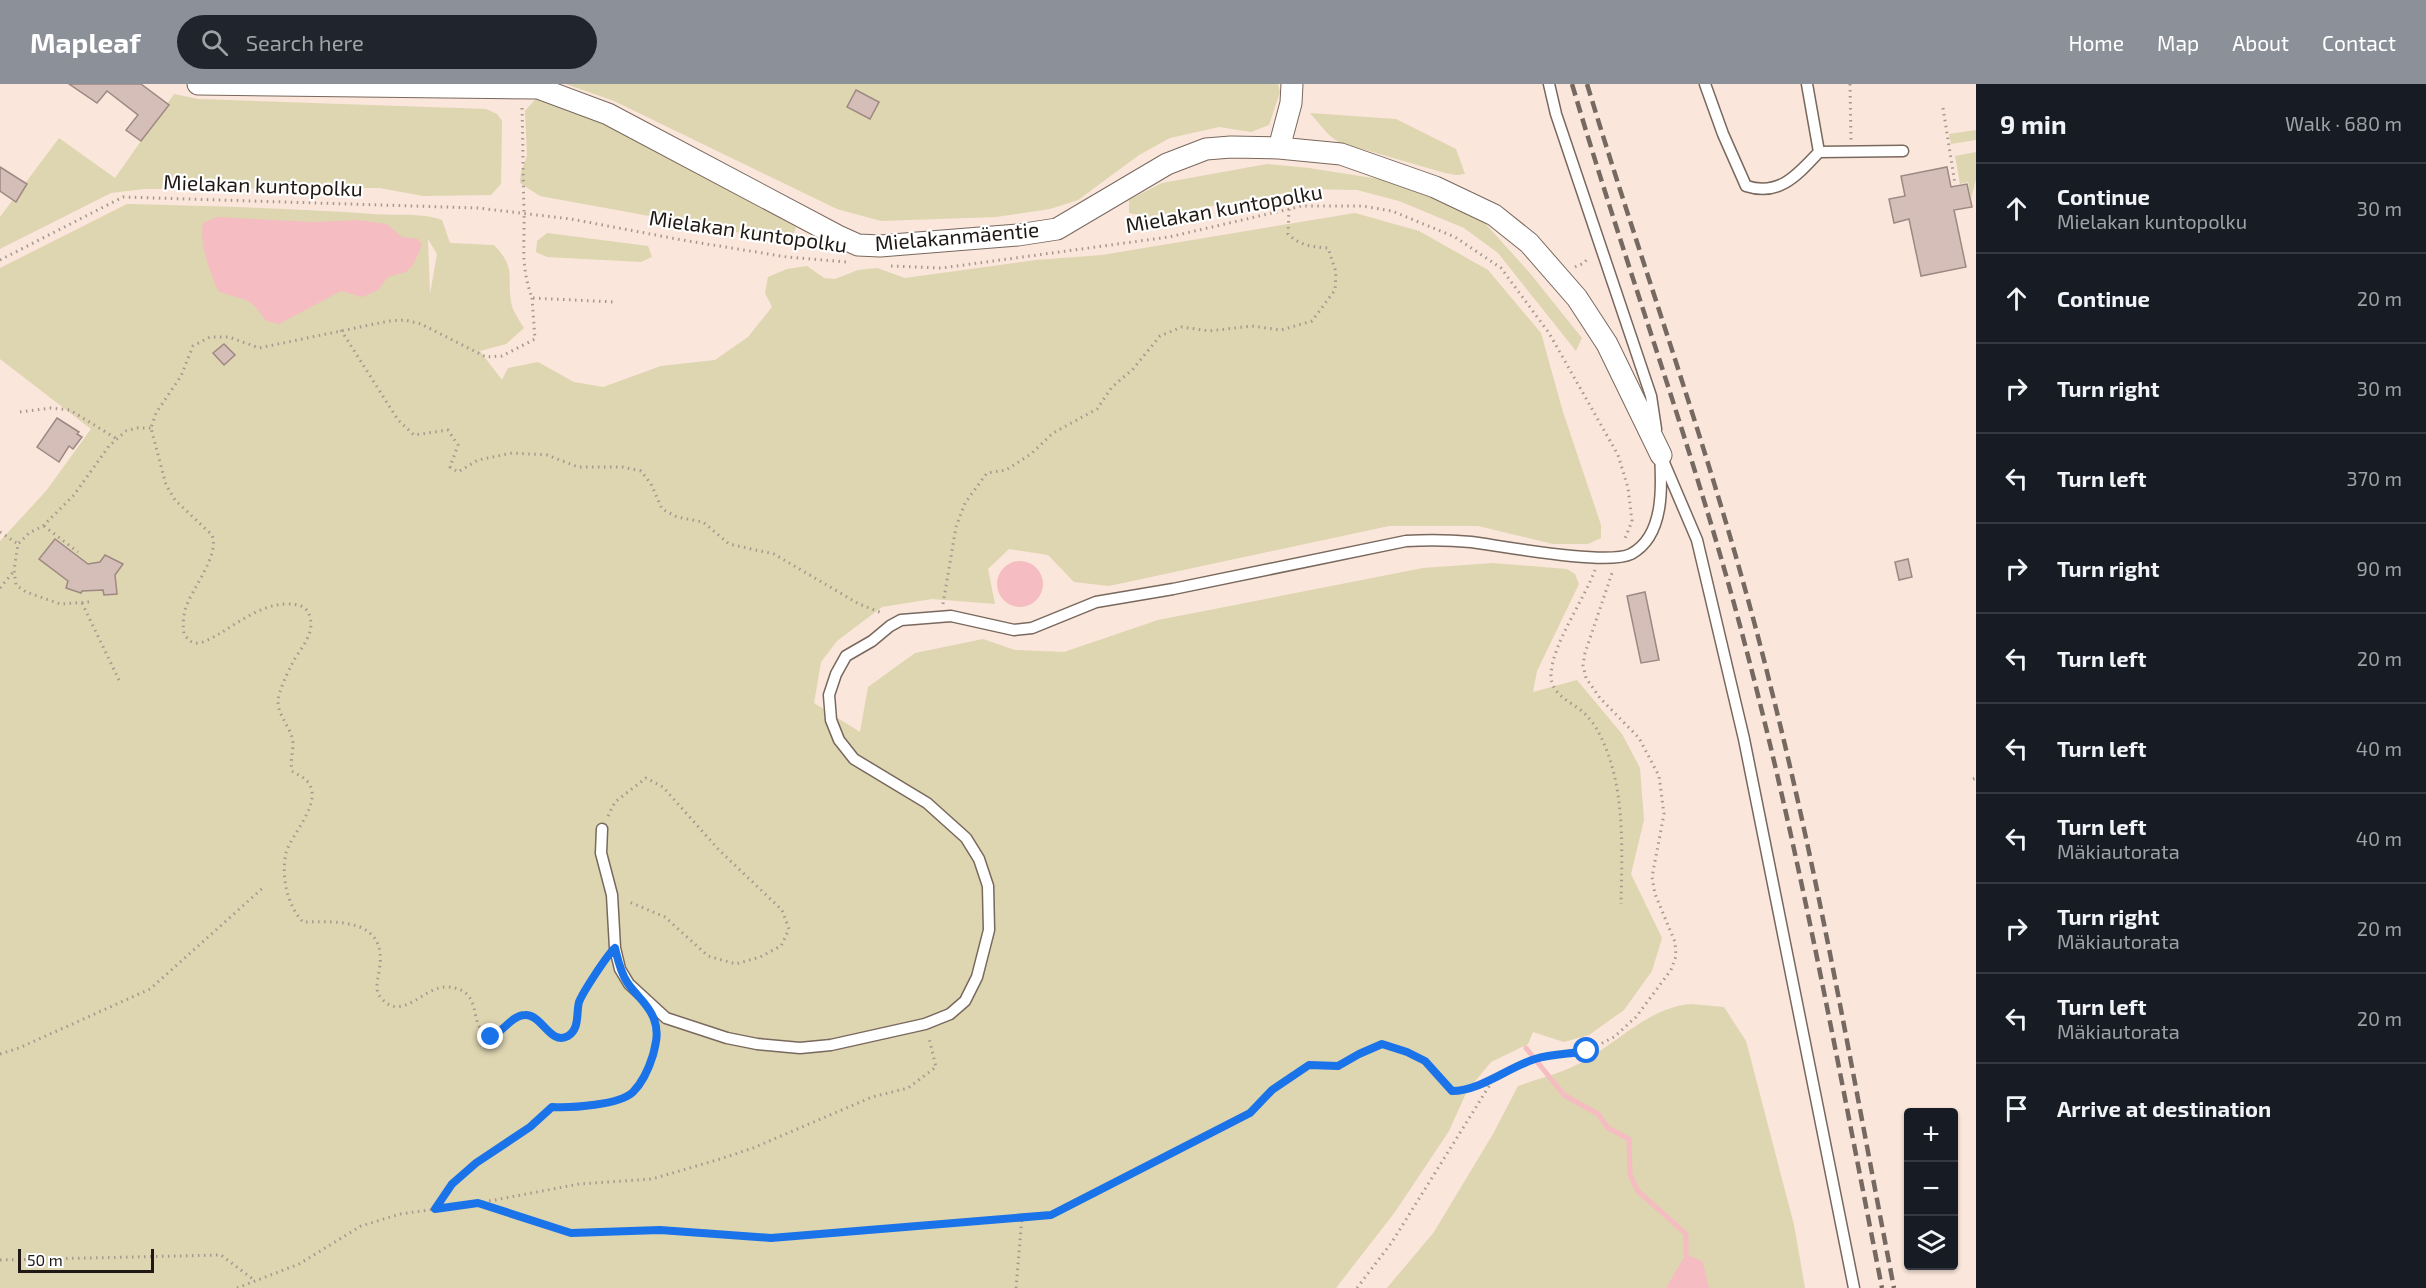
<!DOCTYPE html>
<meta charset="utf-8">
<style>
:root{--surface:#171b24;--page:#20242c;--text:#f1f3f6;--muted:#9ea1a6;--line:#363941;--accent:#8c9099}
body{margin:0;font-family:"Exo 2",sans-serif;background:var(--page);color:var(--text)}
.controls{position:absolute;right:18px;bottom:18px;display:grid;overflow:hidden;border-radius:6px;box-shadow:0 2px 4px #0004}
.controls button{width:54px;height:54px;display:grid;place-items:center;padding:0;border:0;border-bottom:2px solid var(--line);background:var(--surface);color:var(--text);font:30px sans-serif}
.scale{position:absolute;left:18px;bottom:15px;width:136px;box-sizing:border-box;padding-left:6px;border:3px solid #1f1814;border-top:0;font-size:16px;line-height:21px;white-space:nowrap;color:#1f1814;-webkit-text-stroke:4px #fff;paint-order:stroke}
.stop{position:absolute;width:18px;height:18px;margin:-14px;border:4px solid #1a73e8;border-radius:50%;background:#fff}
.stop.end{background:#1a73e8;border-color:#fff;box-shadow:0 2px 6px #0008}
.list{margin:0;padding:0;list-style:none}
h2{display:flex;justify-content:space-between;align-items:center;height:78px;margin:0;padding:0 24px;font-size:26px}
h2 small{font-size:20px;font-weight:400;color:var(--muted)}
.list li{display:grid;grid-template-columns:39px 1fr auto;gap:18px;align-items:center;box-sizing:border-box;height:90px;padding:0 24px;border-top:2px solid var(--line)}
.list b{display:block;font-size:22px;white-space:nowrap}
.list p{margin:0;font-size:20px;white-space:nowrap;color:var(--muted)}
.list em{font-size:20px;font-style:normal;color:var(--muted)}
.icon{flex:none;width:33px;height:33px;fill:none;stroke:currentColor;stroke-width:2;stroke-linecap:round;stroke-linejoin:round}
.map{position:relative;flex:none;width:1976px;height:1204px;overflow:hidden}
header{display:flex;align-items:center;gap:36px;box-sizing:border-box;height:84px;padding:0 30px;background:var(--accent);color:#fff}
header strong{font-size:28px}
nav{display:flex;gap:33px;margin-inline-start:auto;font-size:21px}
.search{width:420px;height:54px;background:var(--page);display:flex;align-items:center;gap:15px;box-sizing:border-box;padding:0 21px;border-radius:33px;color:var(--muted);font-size:22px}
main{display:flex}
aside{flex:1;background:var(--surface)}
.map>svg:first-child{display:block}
</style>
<header>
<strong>Mapleaf</strong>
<div class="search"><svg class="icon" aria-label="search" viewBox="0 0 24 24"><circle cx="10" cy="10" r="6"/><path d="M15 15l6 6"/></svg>Search here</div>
<nav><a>Home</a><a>Map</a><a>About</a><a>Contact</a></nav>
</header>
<main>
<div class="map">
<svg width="1976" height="1204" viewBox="0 0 1976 1204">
<rect width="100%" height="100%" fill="#fae6da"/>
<path fill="#ded5b1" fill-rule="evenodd" d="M566,0H1278L1280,8L1269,41L1251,48L1219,43L1170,54L1139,71L1078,116L1050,125L996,133L881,137L837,125L614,17Z
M174,10L198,15L486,25L497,30L502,37L501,100L491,111L423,112L380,104L144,105L111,109L0,165V133L59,54L115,94Z
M539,11L583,26L796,143L791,158L540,112L520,99L521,88L527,72L525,27Z
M1310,29L1396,35L1456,65L1465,90L1456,91L1445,89L1338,58L1328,50Z
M1976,46V56L1951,60L1949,50Z
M1976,68V95L1971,115L1968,98L1960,100L1955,72Z
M1267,80L1309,84L1398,98L1482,136L1529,188L1582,254L1576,267L1498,169L1464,144L1399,117L1357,106L1309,105L1149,133L1129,129V116L1162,99Z
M127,120C209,122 292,124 374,130C397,132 420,128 442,136L450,159L494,161C516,184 507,190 511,218C512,226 519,236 524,244L506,260L480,267L502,296L508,284L538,278L574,298L603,303L661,282L715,276L748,253L772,223L765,209L768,193L787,185L807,182L824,194L835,195L858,186L877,184L905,194L1036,176L1102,171L1355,129L1419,147L1488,186L1541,249L1563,328L1601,441V454L1588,460H1553L1478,442H1389L1109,502L1074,498L1048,471L1009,465L988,485L995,520L932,515L882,523L837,557L821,578L814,619L860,648L868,603L915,569L983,555L1015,566L1064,568L1158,536L1423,484L1492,479L1567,485L1575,490L1579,500L1537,587L1533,608L1577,596L1622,650L1640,684L1644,736L1631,790L1662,854L1652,887L1624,926L1589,951L1564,958L1533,948L1528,960L1491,978L1467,1007L1449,1047L1395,1128L1336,1204H0V457L46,407L91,345L0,275V184ZM428,155L437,170L430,210L428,156Z
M547,149L648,162L652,173L641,178L547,173L536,168L537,157Z
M1691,920L1724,923L1746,957L1794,1141L1805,1204H1683L1687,1171L1666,1204H1387L1434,1148L1493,1050L1518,1002C1540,994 1566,988 1586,976C1620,956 1651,923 1691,920Z"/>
<path fill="#f5bcc1" d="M217,133L314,138L358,136L387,140L402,153L418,155L422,161L413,181L406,188L388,193L378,206L362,213L341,207L279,240L266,237C248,210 246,218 218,207C210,187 199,161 203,139Z
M997 500a23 23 0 1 1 46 0a23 23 0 1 1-46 0Z
M1686,1170L1703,1178L1709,1204H1666Z"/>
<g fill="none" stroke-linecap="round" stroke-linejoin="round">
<path stroke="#f5bcc1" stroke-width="5" d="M1526,964L1564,1011L1598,1030L1608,1044L1629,1055L1630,1091L1638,1107L1686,1150V1170"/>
</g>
<path fill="#d5beb8" stroke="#9e8883" stroke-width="1.5" d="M69,0H141L169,21L141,57L126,46L138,31L107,7L97,19Z
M856,6L879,18L870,35L847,23Z
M0,83L27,100L16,118L0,107Z
M1947,83L1951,103L1967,100L1972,123L1954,126L1966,183L1921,192L1909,135L1894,139L1889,115L1905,112L1901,92Z
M224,260L235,271L224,281L213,269Z
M57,334L79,348L77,350L82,353L73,365L69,362L59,378L37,363Z
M55,455L88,480L100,478L105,471L123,480L115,491L117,510L104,511L103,506L82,507L81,509L66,504L68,497L39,475Z
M1908,475L1912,493L1899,496L1895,478Z
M1645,508L1659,576L1641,579L1627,512Z"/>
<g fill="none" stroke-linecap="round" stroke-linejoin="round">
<g stroke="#79685d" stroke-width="13">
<path id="service" d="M1549,0L1556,30L1651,312L1656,345
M1705,0L1723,50L1746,102C1780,113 1798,90 1819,68L1903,67
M1807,0L1819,68
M1662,374L1697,456L1744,655L1854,1204
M602,745L601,769L612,811L615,864L620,885L629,900L666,934L727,954L757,960L800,964L831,961L925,940L950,930L965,917L977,893L989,846L988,802L979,775L966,754L927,719L854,675L839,656L831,636L829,611L836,590L846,572L872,557L890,542L901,536L951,532L1014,546L1032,544L1096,518L1173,505L1406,457C1428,456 1449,456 1471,458C1502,462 1607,482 1631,470C1665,452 1662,401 1660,369"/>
</g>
<g stroke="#79685d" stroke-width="23">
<path id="minor" d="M198,0L538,4L608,30L838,152L858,161L880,162L1018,151L1057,145L1167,80L1206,65L1231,63L1279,64L1341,70L1435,103L1494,131L1529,159L1577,214L1607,260L1661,371
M1279,64L1291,19L1292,0"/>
</g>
<path stroke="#a7988f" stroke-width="3" stroke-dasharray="1.5 4.5" stroke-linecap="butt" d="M1850,0L1851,56
M522,24C523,58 523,92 524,127C525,161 520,180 532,214L615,218
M1943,24L1955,100
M0,176L123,113L478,124L571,135L682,156L787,173L846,178
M891,182L942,184L1169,153L1302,122H1362L1392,127L1455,153L1501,184L1549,249L1618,371L1628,404L1632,437L1624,457
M1575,183L1584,179L1589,173
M532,214L535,255L502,272L486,273L421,240L405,236L389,237L259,264L229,253H210L193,262L181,292L156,329L151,344L166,401L175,416L212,451C220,472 191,505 185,526C183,534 183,542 184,550C188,555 191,560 199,559C206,558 213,553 219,550C239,538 261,521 285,520C297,520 307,521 310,533C315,553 298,566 291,582C286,592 279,607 278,617C278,633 292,644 293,659C293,669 290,677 292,687C296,690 304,693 307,697C325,717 291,750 286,769C281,792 287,821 303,838C340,837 389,835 379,887C378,896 374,906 381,914C403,939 424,901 448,903C487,906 465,944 491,953C503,948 512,931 525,931C538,930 542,942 550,949C577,971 577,922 583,910C589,899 598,891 603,879
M341,246L398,336L414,351L448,346L458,361L450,383L458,388L478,376L512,369L547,371L578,383H622L641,387L651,400L662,425L677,433L703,438L729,460L774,470L859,520L882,529
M20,328L51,324L70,326L117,355
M44,442L78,468
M0,448L18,460
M1595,486C1584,516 1552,560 1551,591C1551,613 1574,618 1586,631C1591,636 1596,643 1599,649C1626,701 1622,764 1621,820
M0,504L14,487
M89,518L60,520L26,508L16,501L14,486L18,460L29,449L43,442L74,411L109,362L126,347L137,344H151
M82,519L119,596
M943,520L956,443L965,419L987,389L1006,386L1031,370L1053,349L1097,325L1112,303L1133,285L1160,252L1182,243L1209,247L1252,242L1281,246L1312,237L1335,206L1336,188L1328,164C1312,163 1299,161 1288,150L1289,125
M1973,695L1976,694
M608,732L615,718L646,694L663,703L719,766L782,826L789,845L781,862L760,873L736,880L708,872L665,833L627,817
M0,970L19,964L150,905L265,802
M479,1119L571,1149L660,1146L771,1154L1051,1132L1250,1029L1272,1006L1309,981L1339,982L1359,970L1382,960L1407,968L1425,977L1452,1007H1467L1494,992
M435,1125L452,1100L476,1079L530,1043L552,1023C577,1024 608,1022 630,1010C640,1004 649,986 652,975C655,964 658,955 656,943
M0,1176L221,1171L254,1196
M237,1204L299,1180L361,1142L400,1130L479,1119L579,1100L652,1095L720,1075L753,1064L872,1013L908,1004L936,983L929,954
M1016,1204L1022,1133
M1357,1204L1392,1158L1496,991L1536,975L1587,967L1614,953L1636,933L1671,886L1676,872L1675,858L1655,810L1652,793L1664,730L1659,692L1639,654L1600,614L1586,594L1583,581L1585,569L1613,486"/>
<use href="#service" stroke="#fff" stroke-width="10"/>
<use href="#minor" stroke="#fff" stroke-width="21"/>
<path stroke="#756962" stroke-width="4.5" stroke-dasharray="12 6" stroke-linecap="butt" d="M1572,0C1625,180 1690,356 1739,538C1798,757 1838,981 1882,1204
M1587,0C1648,201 1721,399 1771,604C1821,802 1855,1004 1894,1204"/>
</g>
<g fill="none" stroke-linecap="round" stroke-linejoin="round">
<path stroke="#1a73e8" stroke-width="8" d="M491,953C503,948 512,931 525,931C542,930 550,962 568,952C580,945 576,929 579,918C583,908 607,871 615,864C618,876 620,887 627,898C636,912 648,919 654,935C659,948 656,959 653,971C649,984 643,998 633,1008C620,1021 571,1024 552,1023L530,1043L476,1079L452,1100L435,1125L478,1119L571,1149L660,1146L771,1154L1051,1131L1250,1029L1272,1006L1309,981L1338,982L1359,970L1382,960L1407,968L1425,977L1452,1007C1480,1007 1507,984 1535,975C1551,970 1570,970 1587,967"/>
</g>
<g text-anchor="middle" stroke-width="4.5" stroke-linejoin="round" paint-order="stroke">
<g font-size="21" fill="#1f1814" stroke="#fff">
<text transform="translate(263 102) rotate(2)" y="7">Mielakan kuntopolku</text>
<text transform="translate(1224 125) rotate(-10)" y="7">Mielakan kuntopolku</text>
<text transform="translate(748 148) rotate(8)" y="7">Mielakan kuntopolku</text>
<text transform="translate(957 153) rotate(-5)" y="7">Mielakanmäentie</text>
</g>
</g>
</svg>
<div class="controls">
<button>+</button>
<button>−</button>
<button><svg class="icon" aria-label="layers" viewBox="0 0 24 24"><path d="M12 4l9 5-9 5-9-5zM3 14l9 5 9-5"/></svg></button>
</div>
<div class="scale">50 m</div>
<div class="stop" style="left:1587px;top:967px"></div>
<div class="stop end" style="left:491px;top:953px"></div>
</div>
<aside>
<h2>9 min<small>Walk · 680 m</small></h2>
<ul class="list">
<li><svg class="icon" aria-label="ahead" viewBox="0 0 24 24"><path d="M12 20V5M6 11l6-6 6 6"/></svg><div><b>Continue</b><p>Mielakan kuntopolku</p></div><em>30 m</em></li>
<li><svg class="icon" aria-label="ahead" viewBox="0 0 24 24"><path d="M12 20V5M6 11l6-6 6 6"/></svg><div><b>Continue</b></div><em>20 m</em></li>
<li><svg class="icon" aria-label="right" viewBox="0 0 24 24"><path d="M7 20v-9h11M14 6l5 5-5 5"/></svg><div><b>Turn right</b></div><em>30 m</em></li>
<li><svg class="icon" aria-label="left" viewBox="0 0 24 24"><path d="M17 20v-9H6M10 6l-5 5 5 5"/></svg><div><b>Turn left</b></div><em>370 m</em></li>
<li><svg class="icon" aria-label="right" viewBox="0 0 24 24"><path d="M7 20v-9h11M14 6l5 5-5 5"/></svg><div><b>Turn right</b></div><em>90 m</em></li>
<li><svg class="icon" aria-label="left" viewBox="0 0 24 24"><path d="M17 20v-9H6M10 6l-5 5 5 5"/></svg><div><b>Turn left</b></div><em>20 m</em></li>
<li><svg class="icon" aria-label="left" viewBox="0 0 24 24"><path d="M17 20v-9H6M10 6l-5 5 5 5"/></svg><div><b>Turn left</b></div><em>40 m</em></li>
<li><svg class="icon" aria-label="left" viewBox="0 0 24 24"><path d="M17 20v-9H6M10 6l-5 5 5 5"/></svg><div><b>Turn left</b><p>Mäkiautorata</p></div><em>40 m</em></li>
<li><svg class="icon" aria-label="right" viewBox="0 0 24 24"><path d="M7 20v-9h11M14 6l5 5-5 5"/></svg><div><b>Turn right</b><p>Mäkiautorata</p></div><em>20 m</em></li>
<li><svg class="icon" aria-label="left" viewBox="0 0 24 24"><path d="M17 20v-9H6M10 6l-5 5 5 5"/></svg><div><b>Turn left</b><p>Mäkiautorata</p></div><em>20 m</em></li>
<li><svg class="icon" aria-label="arrive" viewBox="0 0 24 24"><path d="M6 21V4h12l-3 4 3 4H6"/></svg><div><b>Arrive at destination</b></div></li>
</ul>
</aside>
</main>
